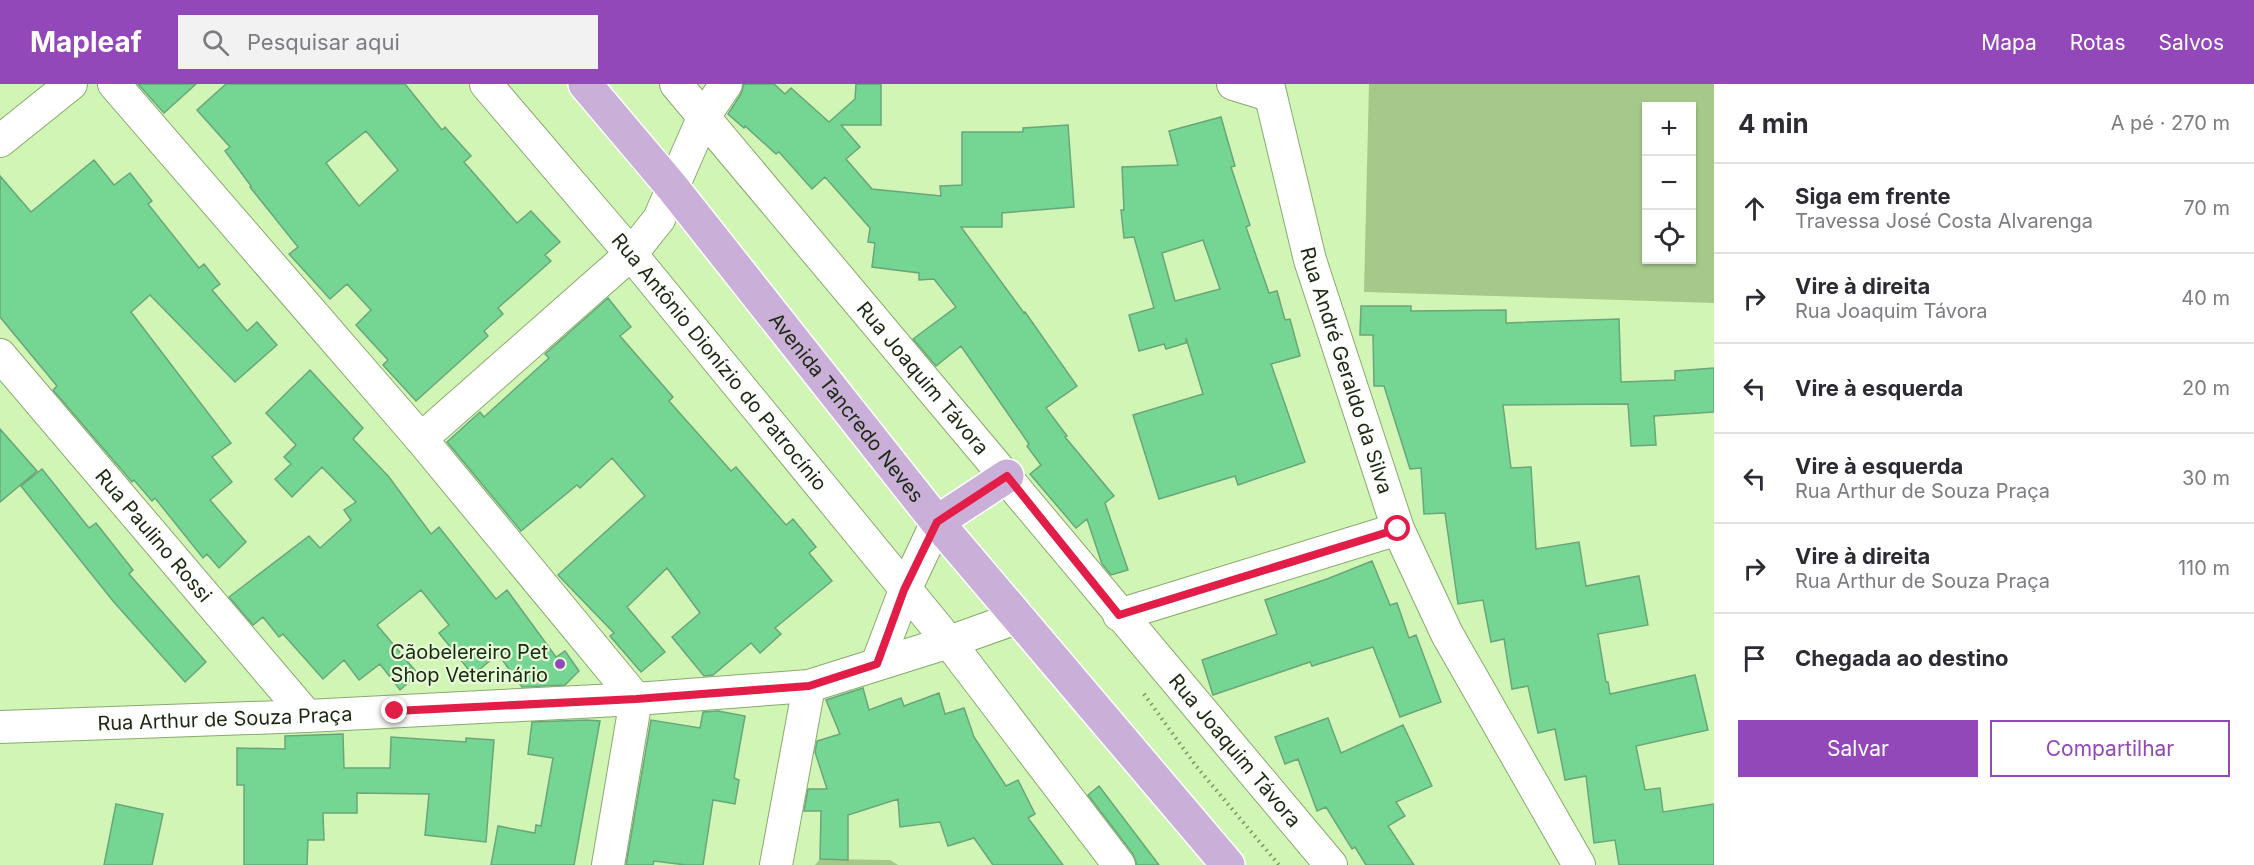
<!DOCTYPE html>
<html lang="pt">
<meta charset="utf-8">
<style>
:root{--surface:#fff;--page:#f2f2f3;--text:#2b2b33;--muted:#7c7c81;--line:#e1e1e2;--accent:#9348ba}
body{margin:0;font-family:Inter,sans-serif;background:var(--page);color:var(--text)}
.controls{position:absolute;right:18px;top:18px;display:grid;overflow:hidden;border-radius:0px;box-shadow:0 2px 4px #0004}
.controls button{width:54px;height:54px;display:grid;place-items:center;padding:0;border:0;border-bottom:2px solid var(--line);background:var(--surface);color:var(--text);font:30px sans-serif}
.stop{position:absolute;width:18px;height:18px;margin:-14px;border:4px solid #e11d48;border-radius:50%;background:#fff}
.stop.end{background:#e11d48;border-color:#fff;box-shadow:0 2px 6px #0008}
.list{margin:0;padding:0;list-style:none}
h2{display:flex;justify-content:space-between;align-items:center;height:78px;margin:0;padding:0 24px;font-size:26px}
h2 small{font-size:20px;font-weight:400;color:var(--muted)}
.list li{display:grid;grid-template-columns:39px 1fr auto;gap:18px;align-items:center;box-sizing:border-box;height:90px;padding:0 24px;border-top:2px solid var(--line)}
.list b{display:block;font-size:22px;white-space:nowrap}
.list p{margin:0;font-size:20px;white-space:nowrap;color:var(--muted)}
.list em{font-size:20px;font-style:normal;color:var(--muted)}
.actions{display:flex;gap:12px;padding:18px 24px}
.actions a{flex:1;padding:14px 0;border:2px solid var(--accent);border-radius:0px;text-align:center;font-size:21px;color:var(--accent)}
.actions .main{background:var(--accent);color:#fff}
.icon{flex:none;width:33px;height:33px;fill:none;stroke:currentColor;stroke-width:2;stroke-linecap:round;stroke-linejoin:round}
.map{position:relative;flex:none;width:1714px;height:781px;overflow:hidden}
header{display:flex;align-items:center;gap:36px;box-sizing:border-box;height:84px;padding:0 30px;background:var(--accent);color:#fff}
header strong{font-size:28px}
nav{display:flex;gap:33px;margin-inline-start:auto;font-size:21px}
.search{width:420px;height:54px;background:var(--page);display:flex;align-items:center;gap:15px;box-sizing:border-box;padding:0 21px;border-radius:0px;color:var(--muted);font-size:22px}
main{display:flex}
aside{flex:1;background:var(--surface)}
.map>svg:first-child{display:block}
</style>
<header>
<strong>Mapleaf</strong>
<div class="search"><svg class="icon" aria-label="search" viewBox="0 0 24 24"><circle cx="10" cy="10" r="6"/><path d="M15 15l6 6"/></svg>Pesquisar aqui</div>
<nav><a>Mapa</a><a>Rotas</a><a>Salvos</a></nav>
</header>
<main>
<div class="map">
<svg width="1714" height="781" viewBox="0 0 1714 781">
<rect width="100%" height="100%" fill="#d1f5b5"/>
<path fill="#a6c98b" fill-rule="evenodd" d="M1369,0H1714V219L1364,208ZM1692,22V176H1646V22Z
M820,775L890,776L898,781H815Z"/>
<path fill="#75d592" stroke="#69a67a" stroke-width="1.5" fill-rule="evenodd" d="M138,0H196L164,29Z
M226,0H405L442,46L445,43L471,72L464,78L517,139L531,127L560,158L545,171L551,177L498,224L503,230L484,247L488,252L416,317L383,281L388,276L356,241L371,226L347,200L330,215L289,170L298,163L250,103L251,102L225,67L230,63L197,26ZM366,47L398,86L359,122L326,79Z
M744,0H774L785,10L791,4L829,38L855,15L856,0H881V41H841L860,63L846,75L872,105L941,112L940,102L962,101V48H1023V44L1068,41L1074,123L1002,129V143H961L1024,229L1025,228L1077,302L1046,324L1067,352L1065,353L1114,412L1105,419L1128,486L1111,491L1102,480L1087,435L1076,444L1030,390L1041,381L1027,362L1029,360L961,262L936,282L913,255L956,223L934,195L919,196V189L872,183L875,159L868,158L870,144L825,93L812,105L779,68L776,70L745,42L744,44L728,30L741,10Z
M1221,33L1235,82L1231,83L1250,141L1246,143L1269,209L1277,207L1285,236L1290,235L1300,272L1271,280L1305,378L1238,401L1235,392L1159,415L1133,331L1203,310L1186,254V259L1166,265L1164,260L1139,267L1129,231L1154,224L1134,153L1124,154L1121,126H1124L1122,83L1178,81L1169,47ZM1203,156L1220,205L1175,217L1162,169Z
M94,76L114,101L130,89L152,117L148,120L199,184L204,180L220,200L212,206L247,247L257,238L277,261L235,298L150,211L131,228L231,359L212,373L232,398L210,416L246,458L219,484L207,470L203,474L155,414L152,417L134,396L132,398L53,306L57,302L0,233V92L31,128Z
M608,214L631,243L620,252L673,313L669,317L731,387L736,383L786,441L793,435L816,463L809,469L832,497L775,544L781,550L760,569L751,559L713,591L704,592L672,553L700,529L667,484L627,523L665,568L641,588L610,552L614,549L558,491L645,412L612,374L580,404L577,401L521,447L447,358L480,328L484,333L549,274L545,270Z
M1361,222H1411V227L1506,226V239L1619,235L1621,298L1675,296V287L1714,284V328L1654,332L1656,361L1631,362L1628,320L1503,321L1511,384L1531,383L1536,465L1579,458L1586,502L1639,492L1648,541L1598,550L1606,598H1608L1610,610L1695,591L1708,646L1636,662L1645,706L1660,704L1663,728L1714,720V781H1619L1615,756L1594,759L1586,692L1565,696L1555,645L1538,649L1528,602L1512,605L1504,555L1491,558L1483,516L1458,520L1445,429L1424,430L1421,384L1410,385L1384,302H1374L1373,251H1360Z
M310,286L363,344L353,355L389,393L431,450L439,443L496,515L507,506L556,573L565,567L579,587L565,601L522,603L498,570L473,591L439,549L449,541L421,506L377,541L418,590L400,606L380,580L359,596L344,576L323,595L283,550L279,553L263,533L253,541L229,513L309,452L320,464L351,436L344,426L356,418L322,383L292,413L275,395L291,380L284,373L296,361L266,329Z
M0,345L37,387L0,418Z
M42,385L89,444L96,439L133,486L129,490L206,578L185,598L113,517L21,402Z
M1372,477L1390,521L1397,519L1409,554L1416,551L1441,618L1400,633L1373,563L1312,582L1310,578L1213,611L1202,576L1277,550L1265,516L1327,495Z
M863,604L869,626L901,614L904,622L939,609L945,630L964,624L974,653L1006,702L1018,696L1035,730L1028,734L1063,781H993L974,754L948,762L940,738L900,743L898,715L848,731V776L820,775L821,727H804L808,705H827L815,668L817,657L840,650L826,616Z
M718,627L745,632L734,694L739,696L735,720L713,716L703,781H686L654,777L653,781H626L651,636L700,644L703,628Z
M1328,634L1341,669L1403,641L1432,702L1396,718L1405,732L1388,742L1414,781H1366L1355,763L1352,765L1326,723L1317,727L1298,675L1285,680L1275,653Z
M587,636L600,637L574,781H491L498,742L535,749L536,741L541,742L553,674L528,670L532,638Z
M343,650L344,684H390L391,653L466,658V654L494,656L486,758L425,751L429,710L357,709V729H323L324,756H308L307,781H244V701H237V664L285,665V652Z
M1099,702L1159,781H1137L1133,770L1088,711Z
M116,720L163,730L152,781H104Z"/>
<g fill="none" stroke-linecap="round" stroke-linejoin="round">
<g stroke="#89aa6e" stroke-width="34">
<g id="minor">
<path d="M114,0L421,355L636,615L608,781"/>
<path id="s1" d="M486,0L631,170L949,558L1119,781"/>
<path id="s2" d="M676,0L1331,781"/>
<path d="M1233,0L1269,11"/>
<path id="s3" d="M1268,0L1310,176L1398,445L1447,550L1579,781"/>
<path d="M0,57L71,0"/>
<path id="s4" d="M0,271L307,632"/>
<path d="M421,355L631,170L659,135L703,34L726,0"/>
<path d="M1119,531L1398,445"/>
<path d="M877,580L905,506L937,438"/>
<path id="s5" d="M0,643L307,632L636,615L809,602L949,558L1019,533"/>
<path d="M776,781L809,602"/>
</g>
</g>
<g stroke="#fff" stroke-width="36">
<g id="major">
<path id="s6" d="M585,0L672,103L937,438L1228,781"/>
<path d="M937,438L1007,392"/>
</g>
</g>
<path stroke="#7b9467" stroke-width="4" stroke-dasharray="1.5 4.5" stroke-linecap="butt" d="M1144,610L1196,682L1279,781"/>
<use href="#minor" stroke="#fff" stroke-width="32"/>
<use href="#major" stroke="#caafd9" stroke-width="33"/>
</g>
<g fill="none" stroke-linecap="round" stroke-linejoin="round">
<path stroke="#e11d48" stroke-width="8" d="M395,627L636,615L809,602L877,580L904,506L937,438L1007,392L1119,531L1398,445"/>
</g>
<circle fill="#9348ba" stroke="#e7fdd7" stroke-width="2" cx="560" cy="580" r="6"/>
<g text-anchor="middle" stroke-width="4.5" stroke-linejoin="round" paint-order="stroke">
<g font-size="20" fill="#1c2911" stroke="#e7fdd7">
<text dy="7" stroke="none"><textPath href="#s1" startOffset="363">Rua Antônio Dionízio do Patrocínio</textPath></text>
<text dy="7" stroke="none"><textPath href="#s3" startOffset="297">Rua André Geraldo da Silva</textPath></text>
<text dy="7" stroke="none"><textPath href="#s2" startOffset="384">Rua Joaquim Távora</textPath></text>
<text dy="7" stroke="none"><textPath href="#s6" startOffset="416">Avenida Tancredo Neves</textPath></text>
<text dy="7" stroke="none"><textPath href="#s4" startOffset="237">Rua Paulino Rossi</textPath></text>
<text dy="7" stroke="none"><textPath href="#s5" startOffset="225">Rua Arthur de Souza Praça</textPath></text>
<text dy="7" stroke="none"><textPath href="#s2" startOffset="870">Rua Joaquim Távora</textPath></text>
</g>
<g font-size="20" fill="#1c2911" stroke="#e7fdd7" text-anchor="end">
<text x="548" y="575">Cãobelereiro Pet<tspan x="548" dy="23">Shop Veterinário</tspan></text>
</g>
</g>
</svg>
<div class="controls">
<button>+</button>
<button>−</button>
<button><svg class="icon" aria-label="locate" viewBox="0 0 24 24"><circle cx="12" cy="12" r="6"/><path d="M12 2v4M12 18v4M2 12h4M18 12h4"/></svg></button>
</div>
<div class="stop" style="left:1398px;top:445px"></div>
<div class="stop end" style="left:395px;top:627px"></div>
</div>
<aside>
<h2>4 min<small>A pé · 270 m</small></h2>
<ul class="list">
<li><svg class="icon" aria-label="ahead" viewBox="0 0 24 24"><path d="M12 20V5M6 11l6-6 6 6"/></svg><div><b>Siga em frente</b><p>Travessa José Costa Alvarenga</p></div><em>70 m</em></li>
<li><svg class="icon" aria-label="right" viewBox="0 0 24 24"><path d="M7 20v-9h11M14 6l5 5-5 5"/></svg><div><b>Vire à direita</b><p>Rua Joaquim Távora</p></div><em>40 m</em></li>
<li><svg class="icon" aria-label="left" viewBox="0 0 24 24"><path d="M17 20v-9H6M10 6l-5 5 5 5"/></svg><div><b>Vire à esquerda</b></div><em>20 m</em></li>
<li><svg class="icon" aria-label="left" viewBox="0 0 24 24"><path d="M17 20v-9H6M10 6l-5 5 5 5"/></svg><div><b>Vire à esquerda</b><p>Rua Arthur de Souza Praça</p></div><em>30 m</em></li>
<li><svg class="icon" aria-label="right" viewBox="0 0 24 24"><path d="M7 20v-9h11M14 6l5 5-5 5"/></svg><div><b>Vire à direita</b><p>Rua Arthur de Souza Praça</p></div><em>110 m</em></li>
<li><svg class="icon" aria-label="arrive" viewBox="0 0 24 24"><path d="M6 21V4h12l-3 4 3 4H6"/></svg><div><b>Chegada ao destino</b></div></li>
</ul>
<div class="actions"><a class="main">Salvar</a><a>Compartilhar</a></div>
</aside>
</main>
